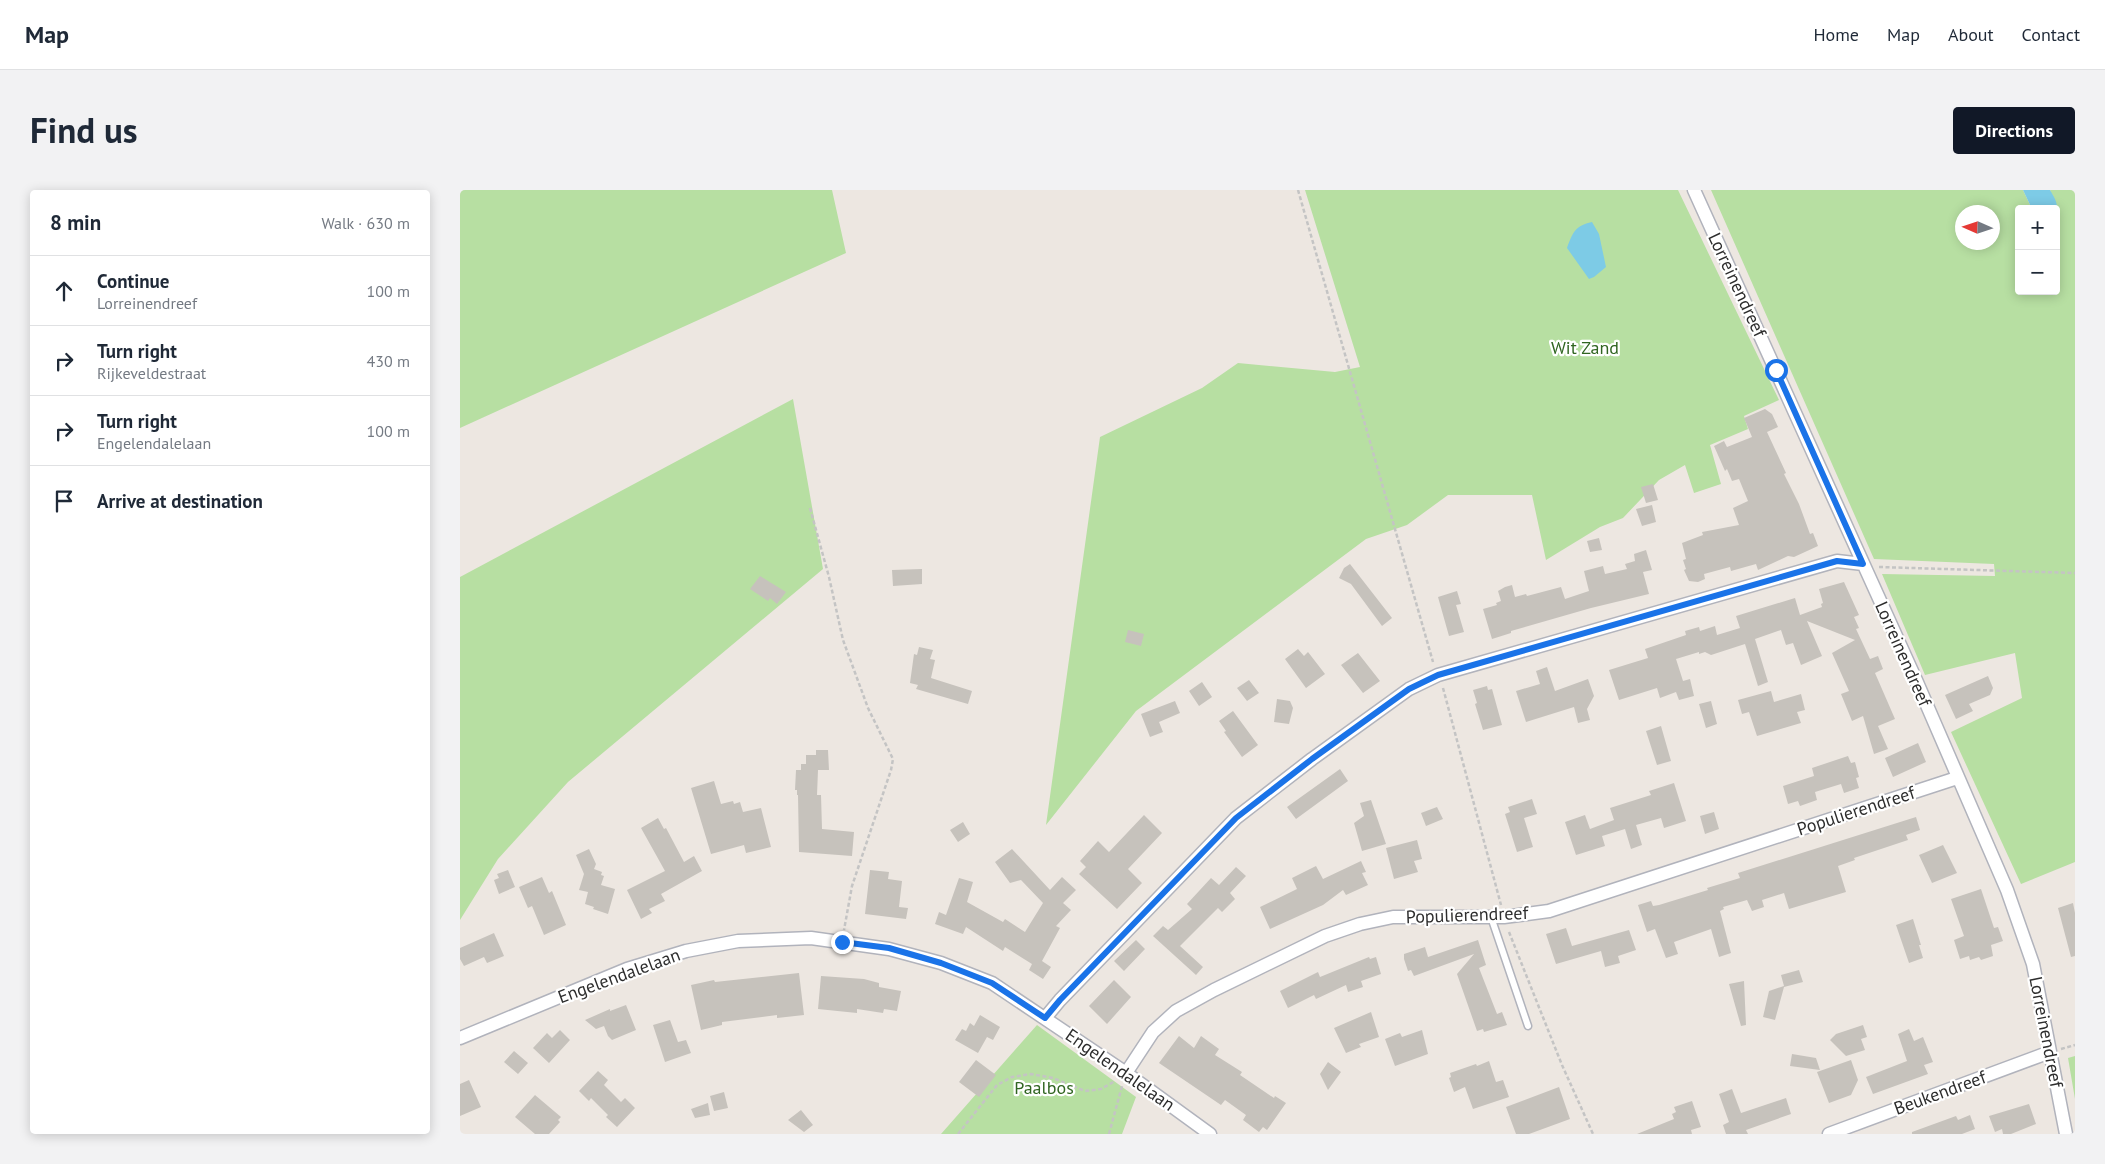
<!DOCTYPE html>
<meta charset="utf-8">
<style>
:root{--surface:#fff;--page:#f2f2f3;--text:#1f2937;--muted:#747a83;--line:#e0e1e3;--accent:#111827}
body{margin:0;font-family:"PT Sans",sans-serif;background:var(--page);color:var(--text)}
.controls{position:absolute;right:15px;top:15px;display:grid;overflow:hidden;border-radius:5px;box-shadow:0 2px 12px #0003}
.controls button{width:45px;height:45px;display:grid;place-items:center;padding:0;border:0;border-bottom:1px solid var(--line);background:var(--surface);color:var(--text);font:25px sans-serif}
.compass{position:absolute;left:1495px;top:15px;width:45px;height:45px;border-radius:50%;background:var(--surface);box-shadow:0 2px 12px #0003;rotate:273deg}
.stop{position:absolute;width:15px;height:15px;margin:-11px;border:4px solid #1a73e8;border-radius:50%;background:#fff}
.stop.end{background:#1a73e8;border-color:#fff;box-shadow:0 1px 5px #0008}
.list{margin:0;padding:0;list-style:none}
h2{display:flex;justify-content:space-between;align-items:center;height:65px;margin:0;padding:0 20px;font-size:21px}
h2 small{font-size:16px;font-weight:400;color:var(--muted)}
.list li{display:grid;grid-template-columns:32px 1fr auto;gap:15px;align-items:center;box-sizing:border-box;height:70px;padding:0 20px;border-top:1px solid var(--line)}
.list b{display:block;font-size:19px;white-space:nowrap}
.list p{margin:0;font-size:16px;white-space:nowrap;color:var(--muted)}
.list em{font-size:16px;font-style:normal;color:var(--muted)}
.icon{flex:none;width:28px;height:28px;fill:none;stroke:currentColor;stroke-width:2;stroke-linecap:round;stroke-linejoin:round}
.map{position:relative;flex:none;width:1615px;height:944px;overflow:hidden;border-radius:5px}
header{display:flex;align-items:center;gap:30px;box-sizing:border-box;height:70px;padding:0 25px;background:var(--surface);border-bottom:1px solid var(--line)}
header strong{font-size:24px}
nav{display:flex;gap:28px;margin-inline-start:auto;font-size:18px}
.intro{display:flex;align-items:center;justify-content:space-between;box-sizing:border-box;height:120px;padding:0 30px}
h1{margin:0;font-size:35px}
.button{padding:12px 22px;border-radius:5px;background:var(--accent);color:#fff;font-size:18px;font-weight:700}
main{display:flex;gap:30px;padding:0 30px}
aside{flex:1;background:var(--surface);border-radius:5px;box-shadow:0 2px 12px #0003}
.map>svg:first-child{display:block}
</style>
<header>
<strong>Map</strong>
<nav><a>Home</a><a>Map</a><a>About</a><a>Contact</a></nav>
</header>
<div class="intro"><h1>Find us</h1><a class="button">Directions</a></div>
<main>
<aside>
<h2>8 min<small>Walk · 630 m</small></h2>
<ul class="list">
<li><svg class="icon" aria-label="ahead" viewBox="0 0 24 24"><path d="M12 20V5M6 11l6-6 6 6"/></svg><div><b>Continue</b><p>Lorreinendreef</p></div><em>100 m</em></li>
<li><svg class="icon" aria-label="right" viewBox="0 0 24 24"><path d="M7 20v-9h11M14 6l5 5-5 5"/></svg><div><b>Turn right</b><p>Rijkeveldestraat</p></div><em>430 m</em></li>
<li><svg class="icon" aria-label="right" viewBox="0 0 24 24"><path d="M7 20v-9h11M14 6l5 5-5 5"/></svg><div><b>Turn right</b><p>Engelendalelaan</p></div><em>100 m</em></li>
<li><svg class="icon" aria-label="arrive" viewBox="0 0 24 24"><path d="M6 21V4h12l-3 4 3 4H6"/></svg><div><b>Arrive at destination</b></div></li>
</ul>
</aside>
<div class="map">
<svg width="1615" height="944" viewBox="0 0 1615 944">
<rect width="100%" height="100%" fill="#ede7e1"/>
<path fill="#b7dfa2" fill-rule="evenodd" d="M0,0H372L386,63L0,238Z
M845,0H1218L1319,210L1284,226L1288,239L1250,255L1261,294L1234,303L1225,275L1199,290L1163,328L1140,337L1086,370L1072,305H988L947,335L906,349L676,521L586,635L640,247L742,198L778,173L875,182L900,177Z
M1251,0H1563L1572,19H1559V101H1596L1597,19L1590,0H1615V672L1561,694L1491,542L1562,508L1555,463L1465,485L1422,384L1535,386L1534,374L1414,369ZM1502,22H1532V52H1502Z
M333,209L363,379L108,592L38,669L0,730V387Z
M577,835L676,907L662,944H481Z
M1615,866V909L1608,868Z"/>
<path fill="#7dcbe6" d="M1563,0H1590C1594,7 1599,14 1596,22V19H1572Z
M1132,32L1139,44L1146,77L1134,87L1129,89L1107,58C1113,42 1115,36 1132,32Z"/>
<path fill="#c6c2bc" d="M1305,219L1312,224L1318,237L1307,242L1326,283L1324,284L1339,314L1350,344L1353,343L1358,356L1334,367L1328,366L1298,380L1296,374L1271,381L1270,377L1244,384L1245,389L1238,392L1229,391L1224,380L1226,379L1223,370L1226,369L1222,353L1243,345L1242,342L1279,335L1273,318L1288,311L1279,289L1272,291L1267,279L1265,281L1254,256L1264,251L1267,257L1292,247L1284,228Z
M1193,294L1198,310L1186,313L1181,297Z
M1192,315L1196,332L1182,336L1176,319Z
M1139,348L1142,360L1130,362L1127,351Z
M1186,360L1192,380L1183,382L1189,404L1131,418L1051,441V443L1032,449L1023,419L1037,415L1036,413L1041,411L1038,401L1045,397L1052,395L1055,407L1066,404L1067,406L1101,397L1105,409L1129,401L1124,381L1143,376L1145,384L1167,379L1165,374L1175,371L1174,364Z
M890,374L932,428L922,436L891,394L879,388L884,378Z
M462,379V394L433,396L432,380Z
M300,386L326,402L317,414L310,408L308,411L290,399Z
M1384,392L1399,425L1394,427L1399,438L1396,439L1410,469L1418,466L1423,479L1415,483L1435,529L1418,536L1428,559L1414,564L1403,526L1392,531L1381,504L1389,501L1372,463L1395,450L1347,431L1362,466L1341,475L1333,453L1326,455L1321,440L1295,449L1308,492L1298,496L1285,454L1251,465L1245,462L1239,464V462L1216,469L1223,491L1230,489L1234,506L1219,510L1216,502L1200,508L1197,498L1159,510L1149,480L1188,468L1185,459L1226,445L1225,441L1239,437L1240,441L1255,436L1257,445L1280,438L1276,426L1335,408L1340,425L1362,417L1361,414L1363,413L1359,399Z
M997,401L1001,414L996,415L1004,442L989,446L978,407Z
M668,440L684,444L681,456L665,452Z
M459,457L473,460L470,469L475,470L471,488L512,501L508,514L456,499L458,495L450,493L454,464L457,465Z
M838,459L844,466L848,462L865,484L846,498L825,469Z
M898,463L920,491L903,503L881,475Z
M1087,477L1095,501L1128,489L1134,506L1127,519L1130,530L1118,533L1114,517L1066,532L1056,501L1080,494L1076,481Z
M1528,486L1533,498L1530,505L1509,514L1513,521L1496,529L1485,505Z
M789,490L799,503L787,511L777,498Z
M742,492L752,507L739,516L729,501Z
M1027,496L1028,500L1032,499L1042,535L1023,540L1015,514L1017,513L1013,500Z
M1311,501L1314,512L1341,504L1345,520L1337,522L1341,533L1297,546L1289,522L1282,524L1278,510Z
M817,509L830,511L833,518L829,534L814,532Z
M715,511L720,523L699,532L703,542L690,547L681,524Z
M1251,511L1257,534L1246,538L1239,514Z
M773,521L798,555L782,567L764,542L766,541L759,531Z
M1201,536L1211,571L1197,575L1186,541Z
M1458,553L1466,572L1433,587L1425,568Z
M356,560H368L369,580H358L357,605H361L362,639L394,642L392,666L339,662L338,605H337V600H335L336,580H341V574H346V565H356Z
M1388,566L1391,573L1395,572L1399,587L1396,588L1399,598L1384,603L1381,594L1355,602L1357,610L1340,616L1338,611L1328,614L1323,596L1354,586L1352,578Z
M880,579L888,591L836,629L827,617Z
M254,591L261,614L273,611L274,614L280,612L283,622L301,618L311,657L286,663L284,655L251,664L231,598Z
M1214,593L1226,631L1204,638L1201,628L1176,635L1182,655L1171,659L1165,639L1142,646L1145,656L1116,665L1105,632L1125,625L1130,639L1154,630L1150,618L1191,605L1189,601Z
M1072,609L1077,624L1064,628L1073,657L1057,662L1045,624L1050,622L1048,617Z
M911,610L926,654L902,661L894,633L904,626L900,613Z
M977,617L983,629L966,636L961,623Z
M1254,622L1259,639L1245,644L1240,626Z
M684,625L702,643L668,679L682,693L657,719L619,684L626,677L620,671L638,651L649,662Z
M1456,627L1460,640L1446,645L1448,650L1394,668L1395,670L1378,676L1386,702L1329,719L1324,703L1302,710L1304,717L1292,721L1287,710L1263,717L1264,719L1260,721L1271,763L1259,767L1251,739L1214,752L1218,764L1206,768L1195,739L1187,742L1178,715L1191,711L1193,716L1199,715L1248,700L1247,698L1280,688L1278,683Z
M198,628L204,639L206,638L224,672L234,666L242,681L201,704L205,711L189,719L192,723L181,729L167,700L205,681L181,638Z
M503,632L510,644L498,652L490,640Z
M957,650L962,669L954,671L958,682L934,689L926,658Z
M1483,655L1497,683L1472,693L1459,665Z
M129,659L136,674L134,679L142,682L141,685L144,686L141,695L155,699L148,724L133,719L134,717L125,714L128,702L119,700L124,684L116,665Z
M552,659L590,700L602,687L616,700L603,713L611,720L596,736L600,738L582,771L591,777L583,789L569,780L572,774L545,757L543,761L506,737L503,744L475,734L479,722L486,725L499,688L513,692L507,712L543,732L545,729L565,742L583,713L561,690L550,693L535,672Z
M901,671L906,682L902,683L908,695L886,705L883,700L863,715L810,739L800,717L837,699L832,688L856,676L863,689Z
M776,677L786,686L770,703L775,709L762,722L758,718L720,756L743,777L736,785L693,746L703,736L708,740L732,719L727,714L751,688L759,695Z
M48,680L55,697L39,704L34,690L39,688L37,684Z
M410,680L429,682L428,689L442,691L439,717L448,718L446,729L405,724Z
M82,687L89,703L92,701L106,735L84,745L72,716L68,718L59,697Z
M1521,699L1534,738L1538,737L1543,751L1531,755L1533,766L1521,770L1519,767L1510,770L1509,766L1500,769L1494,750L1504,746L1491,709Z
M1613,713L1615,723V766L1611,767L1598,718Z
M1453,729L1461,755H1459L1463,768L1449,773L1436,735Z
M1106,738L1112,756L1169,740L1176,760L1158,766L1160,773L1145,777L1141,761L1096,774L1086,744Z
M34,743L44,766L27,773L24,767L4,776L0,769V758Z
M676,750L685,759L664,781L654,771Z
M1018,750L1026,775L1019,778L1037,824L1042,822L1047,835L1024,842L1023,839L1017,841L997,784L1014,764L954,786L951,780L948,781L944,769V764L965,757L968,767Z
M909,767L910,769L916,767L921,784L901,791L903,797L888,802L886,795L856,809L854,805L828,818L820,801L858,782L860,787Z
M1339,780L1343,792L1324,797L1315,830L1303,827L1309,801L1324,796L1321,785Z
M339,783L344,825L317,828V825L262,832V835L241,840L231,795L254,790L255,792Z
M361,786L404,789L419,793V797L441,801L437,821L424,819L423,823L397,819V823L358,819Z
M654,790L671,807L647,834L629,816Z
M1284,791L1286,835L1281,836L1269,794Z
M166,815L176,840L152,850L148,846L144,836L136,839L125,830L150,819V821Z
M911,822L919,847L899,854L901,857L886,863L874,838Z
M520,825L540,837L533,850L527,847L518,863L495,850L502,839L506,841L510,833L514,836Z
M210,830L218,852L226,850L231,863L205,872L193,835Z
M1403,835L1407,847L1401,849L1405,860L1386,866L1370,850L1376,844Z
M1449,839L1454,851L1463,847L1473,872L1464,875L1468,884L1413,904L1406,887L1447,871L1438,844Z
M100,840L110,850L89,873L73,858L87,843L92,848Z
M962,840L968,864L935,876L925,849L940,843L942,847Z
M719,846L734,858L741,846L759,859L755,865L782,882L780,885L814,908L815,906L826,913L807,940L803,937L799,942L783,930L786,925L765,910L761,915L699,873Z
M54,861L68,873L58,884L44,872Z
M1332,864L1356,868L1360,880L1330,876Z
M516,870L536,885L519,907L499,892Z
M1391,870L1398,890L1391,905L1369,913L1357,882Z
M1029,871L1036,892L1043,890L1049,907L1013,919L1005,897L994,902L989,888L991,887L990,883L1016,874L1017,876Z
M868,872L881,882L868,900L860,884Z
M138,881L148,890L144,895L161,912L165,908L175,918L157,937L146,927L148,925L131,908L129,911L119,901Z
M9,890L21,917L0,926V894Z
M1099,897L1110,929L1069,944H1056L1046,917Z
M1272,899L1281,923L1326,908L1331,924L1286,940L1288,944H1266L1263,935L1269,932L1259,904Z
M264,902L268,918L254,921L250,906Z
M75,905L101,927L98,930L100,932L89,944H75L55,927Z
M1232,911L1241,937L1231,940L1232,944H1177L1214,929L1212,924L1216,922L1214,917Z
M248,913L250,925L235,928L231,919Z
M1569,914L1576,934L1551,944H1543L1542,939L1535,942L1529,926Z
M341,920L353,935L344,942L328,930Z
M1510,925L1515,939L1502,944H1452V942L1496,926L1498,930Z"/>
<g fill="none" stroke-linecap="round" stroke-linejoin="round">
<g stroke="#b1b3bc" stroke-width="9">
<path id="lane" d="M1031,727L1068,836"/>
</g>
<g stroke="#b1b3bc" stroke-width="15">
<path id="street" d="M1234,0L1456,490L1547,700L1573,774L1606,944
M585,828L600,810L776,628L852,569L949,499L978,485L1377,371L1403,374
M0,848L167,779L226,761L278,751L351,748L429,759L481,773L532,793L666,883L750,944
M666,883L693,842L716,821L754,800L865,746L900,734L933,727H1044L1089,721L1497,588
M1369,944L1590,862"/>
</g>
<path stroke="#c4c4c4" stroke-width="2.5" stroke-dasharray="4 2.5" stroke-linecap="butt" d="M838,0L973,472
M350,318L369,387L383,450L408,518L433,569L431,580L392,696L384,740
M1419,377L1615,383
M983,498L1041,715
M1049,742L1102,875L1133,944
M1601,859L1615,855
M498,944L537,895L552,887L571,884L593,888L625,901L641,899L655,891
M649,944L662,896"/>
<use href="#lane" stroke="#fff" stroke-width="6"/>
<use href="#street" stroke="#fff" stroke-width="12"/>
</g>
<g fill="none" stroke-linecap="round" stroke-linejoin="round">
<path stroke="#1a73e8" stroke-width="6" d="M382,752L429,758L481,773L532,793L585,828L600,810L776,628L852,569L949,499L978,485L1377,371L1403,374L1316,180"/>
</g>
<g text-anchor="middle" stroke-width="4.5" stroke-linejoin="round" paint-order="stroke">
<g font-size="18" fill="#2d2d2d" stroke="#fff">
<text transform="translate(1277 95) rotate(65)" y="6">Lorreinendreef</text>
<text transform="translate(1443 464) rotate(66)" y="6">Lorreinendreef</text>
<text transform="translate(1396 621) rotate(-18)" y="6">Populierendreef</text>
<text transform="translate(1007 725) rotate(-2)" y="6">Populierendreef</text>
<text transform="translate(159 786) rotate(-20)" y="6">Engelendalelaan</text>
<text transform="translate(1586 842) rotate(79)" y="6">Lorreinendreef</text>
<text transform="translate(660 880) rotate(35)" y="6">Engelendalelaan</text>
<text transform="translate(1480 903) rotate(-20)" y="6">Beukendreef</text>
</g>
<g font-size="18" fill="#306521" stroke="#fff">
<text x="1125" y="164">Wit Zand</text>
<text x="584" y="904">Paalbos</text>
</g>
</g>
</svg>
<div class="controls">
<button>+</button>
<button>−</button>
</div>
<svg class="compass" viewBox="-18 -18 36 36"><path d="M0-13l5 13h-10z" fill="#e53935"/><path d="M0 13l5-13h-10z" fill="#747a83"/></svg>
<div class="stop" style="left:1316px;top:180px"></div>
<div class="stop end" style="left:382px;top:752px"></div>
</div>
</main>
